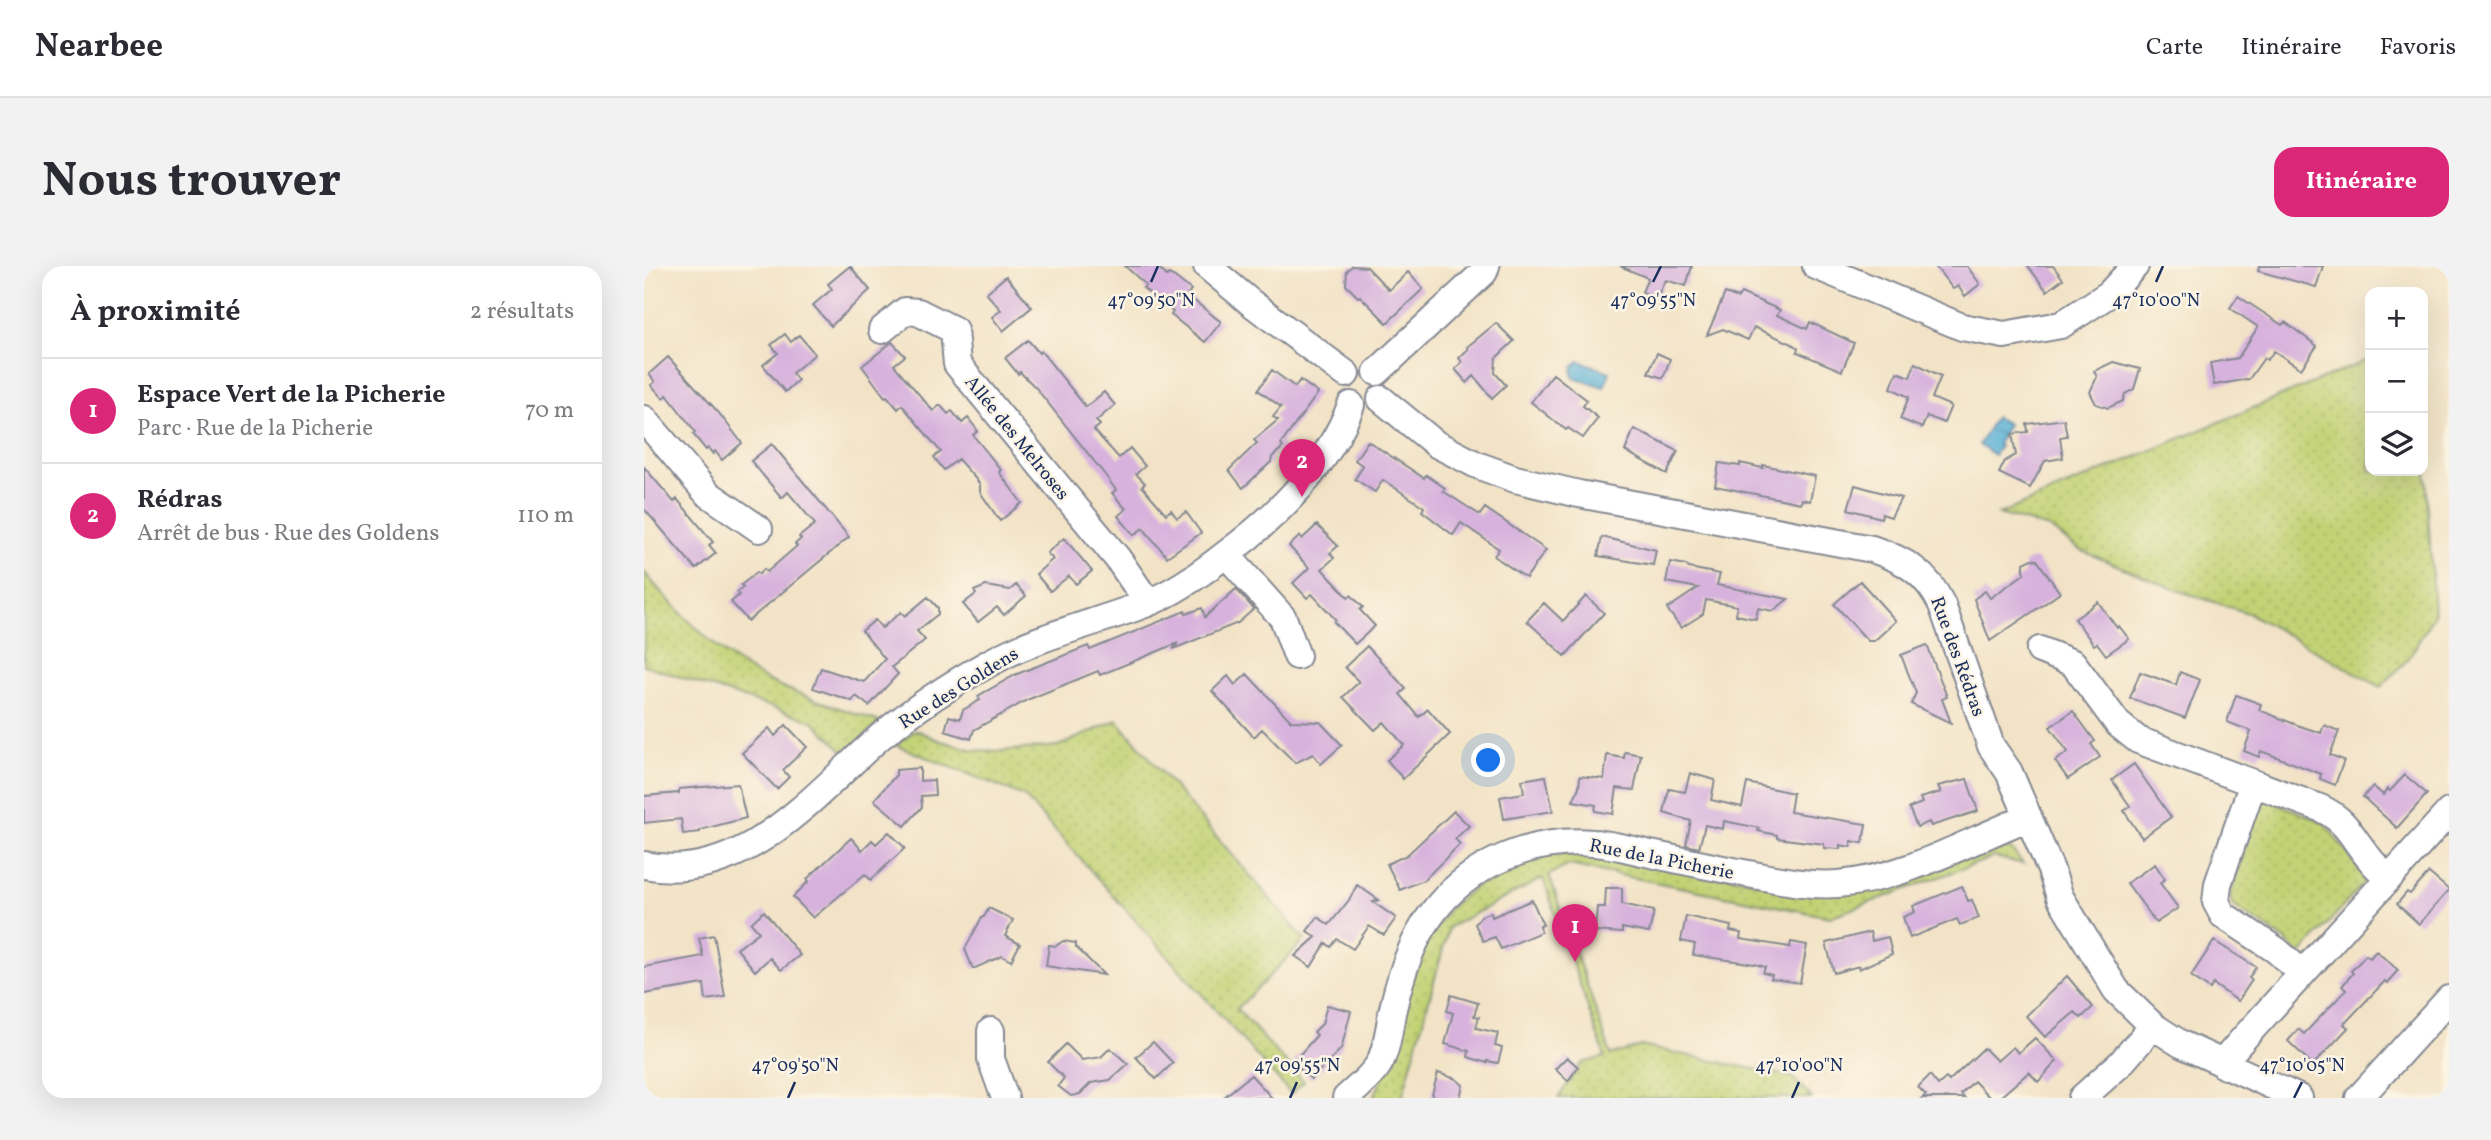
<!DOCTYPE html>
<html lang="fr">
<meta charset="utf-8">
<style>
:root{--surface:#fff;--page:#f2f2f3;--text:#2b2b33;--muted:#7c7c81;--line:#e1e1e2;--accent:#db2777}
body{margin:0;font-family:Vollkorn,serif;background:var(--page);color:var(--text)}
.controls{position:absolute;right:21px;top:21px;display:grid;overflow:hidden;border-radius:14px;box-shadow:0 7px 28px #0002}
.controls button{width:63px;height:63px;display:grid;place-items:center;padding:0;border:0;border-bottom:2px solid var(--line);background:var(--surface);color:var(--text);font:35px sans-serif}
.you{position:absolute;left:845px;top:495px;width:24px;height:24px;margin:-18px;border:5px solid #fff;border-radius:50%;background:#1a73e8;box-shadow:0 0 0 10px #1a73e833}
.badge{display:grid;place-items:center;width:46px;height:46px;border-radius:50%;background:var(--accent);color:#fff;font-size:23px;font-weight:700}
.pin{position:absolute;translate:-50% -58px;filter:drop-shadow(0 2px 4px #0008)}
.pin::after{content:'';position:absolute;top:37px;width:24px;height:21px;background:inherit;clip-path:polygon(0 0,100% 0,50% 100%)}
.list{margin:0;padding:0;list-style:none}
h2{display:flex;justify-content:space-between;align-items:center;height:91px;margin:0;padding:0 28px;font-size:30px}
h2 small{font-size:23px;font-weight:400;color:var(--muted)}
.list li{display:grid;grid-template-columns:46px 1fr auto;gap:21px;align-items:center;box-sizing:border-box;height:105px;padding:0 28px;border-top:2px solid var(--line)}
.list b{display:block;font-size:26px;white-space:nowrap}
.list p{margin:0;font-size:23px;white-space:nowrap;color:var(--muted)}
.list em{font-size:23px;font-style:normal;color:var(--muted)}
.icon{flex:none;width:38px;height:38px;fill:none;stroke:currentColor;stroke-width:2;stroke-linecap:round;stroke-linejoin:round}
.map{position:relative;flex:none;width:1805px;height:832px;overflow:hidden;border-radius:21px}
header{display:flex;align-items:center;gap:42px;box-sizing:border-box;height:98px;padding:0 35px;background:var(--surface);border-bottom:2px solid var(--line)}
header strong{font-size:33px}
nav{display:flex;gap:38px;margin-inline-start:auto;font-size:24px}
.intro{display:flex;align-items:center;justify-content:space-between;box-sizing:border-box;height:168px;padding:0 42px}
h1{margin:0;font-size:49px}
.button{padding:18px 32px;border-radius:21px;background:var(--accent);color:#fff;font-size:24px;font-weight:700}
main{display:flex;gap:42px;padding:0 42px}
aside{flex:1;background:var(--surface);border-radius:21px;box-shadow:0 7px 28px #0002}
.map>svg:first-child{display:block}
</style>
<header>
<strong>Nearbee</strong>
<nav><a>Carte</a><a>Itinéraire</a><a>Favoris</a></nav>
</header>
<div class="intro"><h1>Nous trouver</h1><a class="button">Itinéraire</a></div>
<main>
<aside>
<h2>À proximité<small>2 résultats</small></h2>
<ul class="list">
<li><span class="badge">1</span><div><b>Espace Vert de la Picherie</b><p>Parc · Rue de la Picherie</p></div><em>70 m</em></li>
<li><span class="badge">2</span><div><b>Rédras</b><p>Arrêt de bus · Rue des Goldens</p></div><em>110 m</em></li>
</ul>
</aside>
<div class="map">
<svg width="1805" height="832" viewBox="0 0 1805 832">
<defs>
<pattern id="grass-dots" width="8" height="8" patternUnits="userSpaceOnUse" patternTransform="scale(1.75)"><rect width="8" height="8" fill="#c2d274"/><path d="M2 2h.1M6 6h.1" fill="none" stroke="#a6b567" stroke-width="1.8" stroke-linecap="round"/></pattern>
<pattern id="water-ripples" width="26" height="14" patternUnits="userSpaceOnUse" patternTransform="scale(1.75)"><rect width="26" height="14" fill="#59b0d6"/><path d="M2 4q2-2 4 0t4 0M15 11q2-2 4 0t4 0" fill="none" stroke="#4990b1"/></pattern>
</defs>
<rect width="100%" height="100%" fill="#fcf5e5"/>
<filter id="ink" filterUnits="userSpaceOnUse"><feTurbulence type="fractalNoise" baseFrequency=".0143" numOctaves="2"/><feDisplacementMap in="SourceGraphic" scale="14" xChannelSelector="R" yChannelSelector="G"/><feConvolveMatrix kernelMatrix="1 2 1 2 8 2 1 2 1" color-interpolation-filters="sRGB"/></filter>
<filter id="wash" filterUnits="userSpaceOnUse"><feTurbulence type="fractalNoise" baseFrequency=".00686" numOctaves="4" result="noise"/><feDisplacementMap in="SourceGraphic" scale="28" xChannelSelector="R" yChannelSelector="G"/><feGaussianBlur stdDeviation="1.57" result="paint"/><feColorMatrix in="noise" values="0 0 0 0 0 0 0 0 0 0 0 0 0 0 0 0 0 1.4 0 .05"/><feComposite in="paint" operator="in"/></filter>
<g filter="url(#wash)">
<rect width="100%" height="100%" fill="#f2e3c6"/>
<path fill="url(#grass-dots)" stroke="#6e8069" stroke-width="2" d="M1726,93V205H1779V152L1790,349L1765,392L1737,421L1604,347L1530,323L1436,284L1405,262L1355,248Z
M0,306C31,344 81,394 125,415C160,432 200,443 236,456L201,487L169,455L0,399Z
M473,454L661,674L593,743L660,816L647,828L380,530L251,479L272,464L294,474L329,484L357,485L415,480Z
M1617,531L1680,556L1715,603L1725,611L1656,689L1641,674L1588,639L1586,630Z
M1350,579L1367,583L1379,598L1350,591L1186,651L925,599L905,609L967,789L997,780L1148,811L1168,832H914L938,797L961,791L899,612L805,661L758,832H729L744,801L775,687L807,640L851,606L900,588L954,587L1142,621Z"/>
<path fill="url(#water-ripples)" stroke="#3a709a" stroke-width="2" d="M935,95L966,106L960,121L929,111L928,102Z
M1351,151L1364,158L1354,177L1356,180L1350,189L1335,179Z"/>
<g id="blocks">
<path fill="#d7b2dd" d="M206,0L226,24L187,60L169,39L188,23L184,18Z
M481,0H513L523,10L525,8L531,11L547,24L543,29L577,56L561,76L527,49L529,46L499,22L502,19Z
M708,0L723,1L745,24L764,6L779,23L743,57L716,30L714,31L702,19L703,5Z
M976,0H1048L1042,20L1021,14L1013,32L998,26L1004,12Z
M1291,0H1323L1336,18L1321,30L1314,20L1309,23Z
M1384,0H1409L1419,13L1403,25Z
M1615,0H1679L1672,21L1614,5Z
M362,10L388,41L359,65L348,51L357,44L342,27Z
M1081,27L1094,32L1097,27L1136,44L1133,49L1163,63L1166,56L1210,77L1198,105L1153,86L1154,82L1146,77L1110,61L1104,74L1079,63L1063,69Z
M1594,30L1638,59L1641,56L1673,80L1657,103L1630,85L1623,94L1620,92L1605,113L1570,119L1566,97L1594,92L1614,61L1586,42Z
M852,57L870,75L852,92L851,107L862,119L848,132L830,110L823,117L811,103L818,96L815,92L824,83L823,81Z
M141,68L147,76L155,69L171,88L148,107L154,114L141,126L119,99L134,87L127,79Z
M384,74L395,87L397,85L442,141L460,126L471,139L452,155L456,159L450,164L475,192L486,182L501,200L492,208L501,217L498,220L522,248L527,244L533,252L542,246L557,267L523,291L499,262L490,269L474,250L482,243L468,227L472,224L461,209L392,122L376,106L374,108L361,92Z
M248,76L261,90L250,99L289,145L296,139L304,148L308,145L318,157L324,152L334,165L329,169L357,204L355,206L378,237L356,255L336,226V218L329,210L314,193L300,204L290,191L297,186L258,139L254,143L243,130L241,131L218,100Z
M1013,87L1026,93L1019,112L1004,107Z
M24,91L74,146L98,177L78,194L71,185L69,188L64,182L62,184L49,168L51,166L47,160L23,129L19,132L7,119L11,116L5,108Z
M1469,96L1496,103L1490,123L1481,128L1479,135L1464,142L1452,138L1446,126L1453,111L1450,105Z
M1271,97L1297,110L1288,132L1307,140L1300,157L1283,150L1278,162L1256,153L1265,131L1247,122L1253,106L1266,111Z
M628,104L651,121L656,114L674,127L637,178L639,181L628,191L627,196L599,222L585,204L613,177L610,174L634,154L629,151L637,141L614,124Z
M909,108L943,134L939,140L954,152L939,172L924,162L922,164L887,136Z
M1420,153L1423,170L1416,171L1419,192L1401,195L1386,222L1355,207L1361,195L1372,189L1368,168L1384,166L1383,158Z
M990,163L1034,185L1023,208L981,185Z
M724,175L780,212L782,209L801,222L799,225L836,249L841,242L902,284L882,312L850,290L855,283L817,257L809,269L778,245L780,241L739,214L731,226L711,213L719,200L711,194Z
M128,178L205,271L104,355L87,336L95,329L93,326L99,321L97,319L113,306L115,308L120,303L123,306L153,280L151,278L157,273L155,271L171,258L144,226L138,232L107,195Z
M1075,197L1096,200V197L1119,202V199L1171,210L1166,235L1158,233L1157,237L1071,220Z
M0,201L30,236L33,233L69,276L65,279L72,287L52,303L0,243Z
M1211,219L1257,232L1247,251L1238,248L1237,252L1204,243Z
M673,259L694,280L686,287L690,292L678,303L704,331L707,329L719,341L716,344L731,360L711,378L690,356L692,354L668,328L663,332L649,317L665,302L645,280L656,270L658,273Z
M958,271L1012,284L1009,299L954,290Z
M420,272L448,305L432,318L425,310L406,325L392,308L409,293L403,287Z
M1388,293L1393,294L1416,327L1346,375L1330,333L1341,325L1346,332L1380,308V297Z
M1026,296L1042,299L1045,302L1076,308L1073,319L1144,333L1129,345L1114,342L1112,353L1092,349L1093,340L1062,334L1059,348L1037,362L1023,343L1054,322L1022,316Z
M1216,315L1252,355L1230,375H1224L1190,338Z
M372,319L382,330L360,349L353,341L334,356L319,338L332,328L330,325L342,320L366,324Z
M592,323L610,343L594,357L529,383L534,377L456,409L454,405L383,434L330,464L327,473L301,465L305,450L316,453L319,444L336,434L334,430L373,408L444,380L446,384L541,345L542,348L558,342L561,351Z
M942,330L960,347L921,390L883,355L900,337L919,355Z
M284,331L294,342V348L273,365L281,374L248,401L254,408L225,440L212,430L208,435L169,422L177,402L220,416L241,393L218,365L231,354L238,362L257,346L261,350Z
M1454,336L1473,362L1475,360L1485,373L1462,389L1453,377L1450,379L1431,353Z
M1283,379L1303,431L1298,433L1307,457L1267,438L1272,427L1257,389Z
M723,380L762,423L756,428L775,451L784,443L806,468L759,513L743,494L760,479L740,456L731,464L699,431L715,416L701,401Z
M1496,406L1532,419L1536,406L1556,414L1541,452L1486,432Z
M603,408L647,455L676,456L698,479L677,498L669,488L651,497L618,463L610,471L568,425L584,410L591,419Z
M1592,429L1617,438L1615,444L1653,459L1677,467L1680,459L1695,465L1686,489L1700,494L1691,519L1676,513L1677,508L1617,485L1615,491L1600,485L1607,465L1583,456Z
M1429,445L1451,475L1447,478L1456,491L1424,513L1411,495L1424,486L1406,461Z
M142,459L163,481L139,504L145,511L133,523L98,487L125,462L131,470Z
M981,486L997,489L990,524L973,522L969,548L951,545L952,539L929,535L935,521L936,510L960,513L963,489L980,492Z
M1490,498L1527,551L1498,572L1480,545L1486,540L1468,514Z
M276,502V515L290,514L291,529L277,530L278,541L261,560L230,534L252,509V504Z
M1046,507L1071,514L1067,534L1098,541L1103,517L1149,527L1146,546L1222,558L1219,577L1207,575V581L1196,579V583L1180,582V578L1133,572V569L1114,565L1115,562L1080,555L1079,563L1061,559L1055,582L1042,579L1047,555L1020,547L1025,523L1041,526Z
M1761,509L1783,528L1753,562L1719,531L1729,520L1739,529L1744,523L1746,525Z
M902,510L909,545L860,553L856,531L880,527L878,514Z
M1323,513L1334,545L1287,560L1285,556L1273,561L1265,542L1278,537L1276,532L1297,526L1294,520Z
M94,518L102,552L56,564V566L39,568L37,553L0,557V530L35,527V523Z
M810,545L825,560L811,573L816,578L780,614L756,624L743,598L763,589Z
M245,566L261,582L227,614L221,608L169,652L149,631L165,615L163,613L207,572L218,584L228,574L232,578Z
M1511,598L1521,613L1516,617L1534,642L1512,657L1483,617Z
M1785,607L1805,624L1775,658L1753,638L1763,626L1766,628Z
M713,619L735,634L729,636L752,652L740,669L725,660L709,683L693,673L687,681L682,677L667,701L651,690L672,671L663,665L674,651L685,659L705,634Z
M1318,620L1324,635L1328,634L1335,652L1316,659L1313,653L1266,672L1259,651L1271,646L1269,640Z
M962,622H978V638L1010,645L1005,667L978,662V667L951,665L953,641H961Z
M888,634L899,659L896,660L897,666L857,683L851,671L839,675L831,658L837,650L847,646L848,651Z
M345,642L369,654L361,670L376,678L367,695L358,690L329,703L321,683L338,651H340Z
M120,645L156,689L137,704L126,692L111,705L93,683L115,666L107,657Z
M1042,650L1087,660L1086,665L1097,667L1096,673L1146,681L1147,676L1163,679L1156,717L1127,713L1128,709L1119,707L1121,701L1111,698L1049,689L1051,678L1037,675Z
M1226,666L1228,675L1244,671L1248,688L1215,703V700L1190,707L1182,677Z
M70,669L81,731L62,734L60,718L0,728V701L59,690L55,672Z
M419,675L432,677V681L460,709L402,700L405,679L412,680Z
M1570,675L1612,701L1605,712L1608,714L1594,735L1569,718L1566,723L1547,710Z
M1732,685L1754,704L1743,717L1741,715L1700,758L1704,762L1669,799L1644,775L1654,763L1660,768L1702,724L1698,720L1709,707L1707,705L1722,689L1726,692Z
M1423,710L1449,741L1437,752L1431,746L1401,771L1382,750Z
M807,729L834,737L830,750L835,751L832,762L854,767L851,780L858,782L854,797L843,795V797L824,791L825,785L801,778L809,747L803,745Z
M683,739L707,745L697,783L667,813L649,796L673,769L670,766L678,758Z
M1391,772L1413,795L1394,816L1385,806L1355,832H1346L1330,815L1317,828L1320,832H1278L1282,829L1274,821L1286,809L1294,819L1302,812L1305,815L1340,782L1353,795L1369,781L1374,787Z
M509,776L529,797L512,813L492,791Z
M422,778L438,794L457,791L466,782L484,798L466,814L447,817L436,828L427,830L414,820L420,812L404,796Z
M923,791L934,801L924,815L911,803Z
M794,807L812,813L819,819L816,832H787Z
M607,809L628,832H579Z"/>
</g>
</g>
<g filter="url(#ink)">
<use href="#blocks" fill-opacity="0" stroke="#868992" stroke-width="2"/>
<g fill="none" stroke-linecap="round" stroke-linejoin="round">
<g stroke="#868992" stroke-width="30">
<path id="minor" d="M563,0L606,36L702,108
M1172,0L1318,61L1360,69L1417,59L1465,28L1491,0
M238,64L261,45L274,46L310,64L313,98L474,293L504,337
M733,106L840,6L842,0
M737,133L792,178L833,199L871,213L935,228L1228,283C1261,294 1283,307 1298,339L1347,480L1365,506L1407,604L1416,631L1472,724L1509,760L1537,778L1655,832
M0,153L63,227L115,263
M582,288L639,352L653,390
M1396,384L1429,397L1474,458L1494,474L1676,542C1703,554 1708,572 1725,592C1731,600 1738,606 1745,612
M1609,517L1574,618L1572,636L1579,649L1632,684L1658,707
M0,599C100,619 170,528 237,470C271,442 309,417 347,396C396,369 449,358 501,338C530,327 558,307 582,288C632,251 685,199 707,139
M347,765V793L361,832
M1581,800L1586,788L1599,773L1805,546
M702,832C714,821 727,811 735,798C743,783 745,763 748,747C759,697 775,652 816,618C852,588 901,573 949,577C971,578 994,586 1016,590C1049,597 1082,604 1115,610C1141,615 1167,620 1194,618C1260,613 1322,576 1383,552
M1438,832L1476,798L1509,760
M1715,832L1805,733"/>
</g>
<use href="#minor" stroke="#fff" stroke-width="26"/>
</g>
</g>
<path fill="none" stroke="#1b2f5e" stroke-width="2.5" d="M507,16L514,0M1009,16L1017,0M1512,16L1519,0M144,832L151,816M646,832L653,816M1148,832L1155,816M1650,832L1658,816"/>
<g text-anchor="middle" stroke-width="5" stroke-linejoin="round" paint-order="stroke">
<g font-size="19" fill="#1b2f5e" stroke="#fcf5e5">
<text transform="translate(374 171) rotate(51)" y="7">Allée des Melroses</text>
<text transform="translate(1315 390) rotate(70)" y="7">Rue des Rédras</text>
<text transform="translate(314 421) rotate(-32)" y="7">Rue des Goldens</text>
<text transform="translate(1018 592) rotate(11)" y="7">Rue de la Picherie</text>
</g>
</g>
<g font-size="18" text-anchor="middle" fill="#1b2f5e" stroke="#fcf5e5" stroke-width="5" stroke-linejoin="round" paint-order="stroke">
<text x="1009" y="40">47°09'55"N</text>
<text x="1512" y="40">47°10'00"N</text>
<text x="507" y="40">47°09'50"N</text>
<text x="151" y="805">47°09'50"N</text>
<text x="653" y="805">47°09'55"N</text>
<text x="1155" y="805">47°10'00"N</text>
<text x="1658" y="805">47°10'05"N</text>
</g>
</svg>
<div class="controls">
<button>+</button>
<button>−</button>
<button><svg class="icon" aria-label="layers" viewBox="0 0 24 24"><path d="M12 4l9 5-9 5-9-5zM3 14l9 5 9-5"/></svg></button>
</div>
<div class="you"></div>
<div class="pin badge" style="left:931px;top:696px">1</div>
<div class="pin badge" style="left:658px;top:231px">2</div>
</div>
</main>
